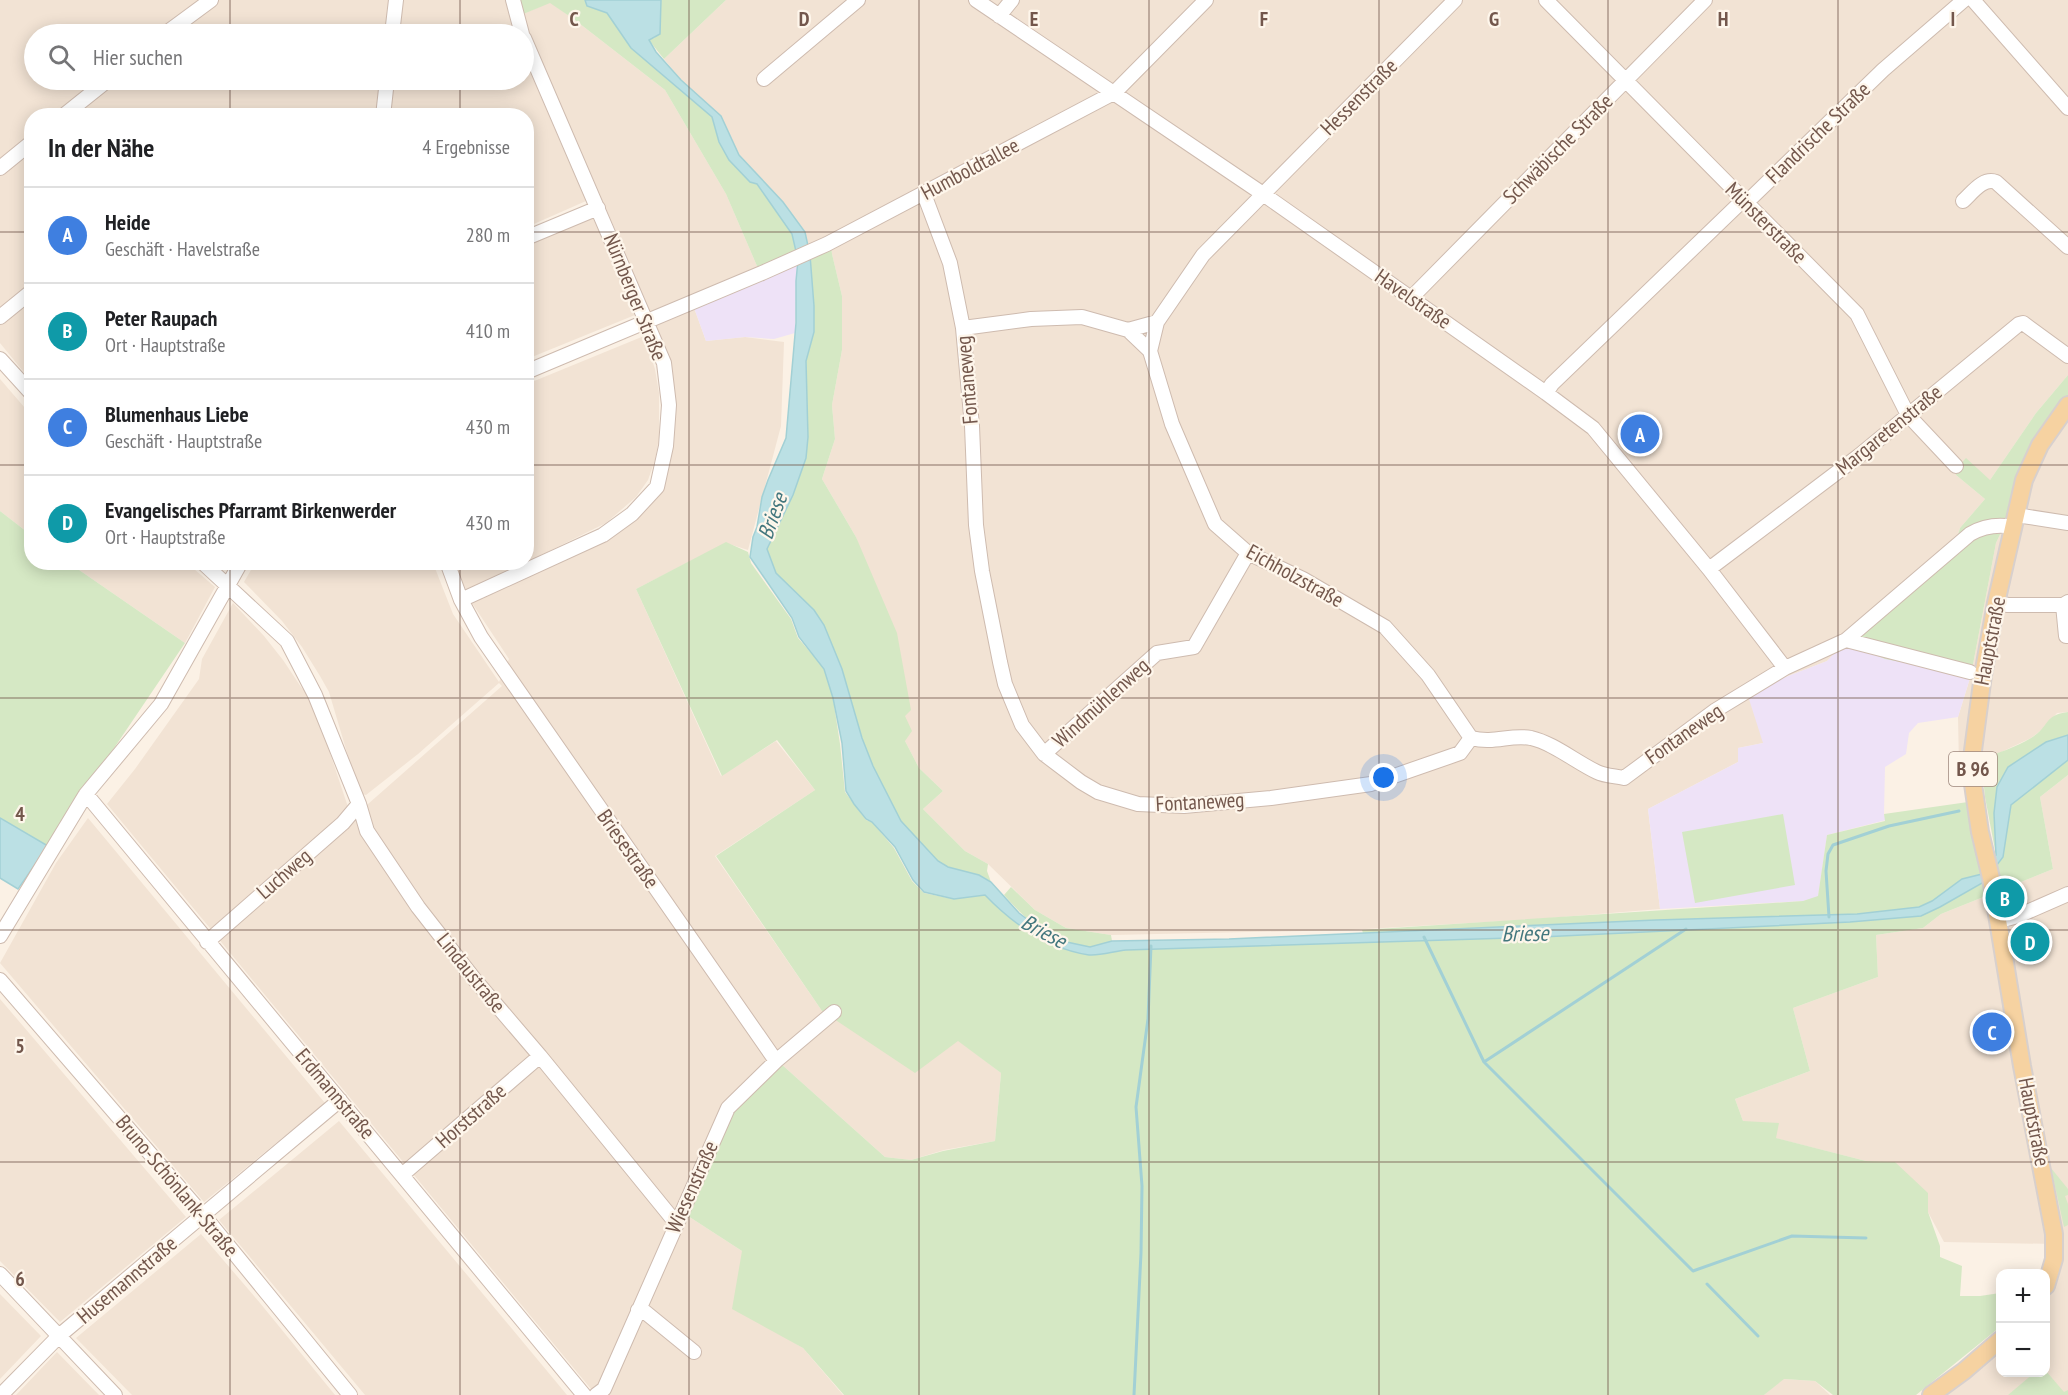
<!DOCTYPE html>
<html lang="de">
<meta charset="utf-8">
<style>
:root{--surface:#fff;--page:#f6f6f6;--text:#202124;--muted:#757577;--line:#e0e0e0;--accent:#df6951}
body{margin:0;font-family:"PT Sans Narrow",sans-serif;background:var(--page);color:var(--text)}
.controls{position:absolute;right:18px;bottom:18px;display:grid;overflow:hidden;border-radius:12px;box-shadow:0 3px 15px #0003}
.controls button{width:54px;height:54px;display:grid;place-items:center;padding:0;border:0;border-bottom:2px solid var(--line);background:var(--surface);color:var(--text);font:30px sans-serif}
.you{position:absolute;left:1384px;top:778px;width:21px;height:21px;margin:-15px;border:4px solid #fff;border-radius:50%;background:#1a73e8;box-shadow:0 0 0 9px #1a73e833}
.badge{display:grid;place-items:center;width:39px;height:39px;border-radius:50%;background:var(--accent);color:#fff;font-size:20px;font-weight:700}
.pin{position:absolute;translate:-50% -50%;border:3px solid #fff;box-shadow:0 2px 6px #0006}
.list{margin:0;padding:0;list-style:none}
h2{display:flex;justify-content:space-between;align-items:center;height:78px;margin:0;padding:0 24px;font-size:26px}
h2 small{font-size:20px;font-weight:400;color:var(--muted)}
.list li{display:grid;grid-template-columns:39px 1fr auto;gap:18px;align-items:center;box-sizing:border-box;height:96px;padding:0 24px;border-top:2px solid var(--line)}
.list b{display:block;font-size:22px;white-space:nowrap}
.list p{margin:0;font-size:20px;white-space:nowrap;color:var(--muted)}
.list em{font-size:20px;font-style:normal;color:var(--muted)}
.icon{flex:none;width:33px;height:33px;fill:none;stroke:currentColor;stroke-width:2;stroke-linecap:round;stroke-linejoin:round}
.map{position:relative;flex:none;width:2068px;height:1395px;overflow:hidden}
.search{position:absolute;background:var(--surface);box-shadow:0 3px 15px #0003;left:24px;top:24px;width:510px;height:66px;display:flex;align-items:center;gap:15px;box-sizing:border-box;padding:0 21px;border-radius:33px;color:var(--muted);font-size:22px}
.panel{position:absolute;background:var(--surface);box-shadow:0 3px 15px #0003;left:24px;top:108px;width:510px;height:462px;border-radius:24px}
.map>svg:first-child{display:block}
</style>
<div class="map">
<svg width="2068" height="1395" viewBox="0 0 2068 1395">
<rect width="100%" height="100%" fill="#fbf1e5"/>
<path fill="#f2e3d4" d="M0,0H205L157,34H34V80H101L57,115L32,116L31,136L0,162Z
M217,0H393L389,34H172Z
M399,0H506L514,34H395Z
M726,0H2068V375L2036,413L1990,480L1956,475L1985,499L1960,528L1956,541L1827,661L1773,682L1763,743L1738,748V762L1648,809L1660,909L1537,919L1348,930L1111,935L1066,928L1035,910L988,864L965,851L923,809L943,791L919,768L905,741V716L856,537L822,479L835,439L832,405L842,350V296L832,254L830,240L809,249L805,232L783,202L739,155L721,116L681,80L664,59Z
M550,2L575,20L665,90L726,194L760,273L649,320L618,236L521,15Z
M524,58L586,201L527,227L526,116H386L390,80H524Z
M114,80H383L380,115L70,116Z
M31,147V283L0,309V173Z
M592,215L635,315L527,359V243Z
M31,299V381L0,343V325Z
M693,305L706,341L745,337L784,342L781,426L748,550L726,543L636,589L721,776L776,741L815,790L715,856L822,1011L958,1040L1001,1073L995,1141L944,1150L911,1160L885,1157L780,1063L688,1216L742,1251L778,1333L803,1348L843,1395H596L217,937L502,686L499,683L418,754L366,795L359,793L329,692L320,676L302,647L282,621L244,582L255,563H433L453,614L499,682L509,659L472,603L604,541L628,525L656,497L667,476L670,463L674,437V398L669,361L663,340L650,324Z
M644,336L655,369L659,393V438L655,460L648,480L636,497L606,523L527,562V384Z
M0,379L31,415V535L0,511Z
M2068,397V712L2057,713L2044,728L2031,738L1997,754L1959,766L1958,717L1971,675L1996,543L2062,403Z
M453,562L525,563L463,591Z
M69,563H187L215,587L185,643Z
M233,603L264,636L283,660L301,687L312,699L350,813L214,933L107,804L135,769L199,679L202,659Z
M2068,775V1395H1933L2000,1340V1372H2046V1280L2054,1244L1944,1242L1928,1212L1895,1162L1866,1161L1775,1138L1743,1121L1735,1099L1810,1071L1793,1008L1878,977L1876,935L1923,928L1941,914L2053,869L2040,797Z
M88,818L325,1103L204,1202L0,963L56,863Z
M0,999L186,1217L60,1322L0,1261Z
M339,1121L567,1395H365L219,1220Z
M201,1234L260,1303L335,1395H132L76,1338Z
M0,1294L41,1336L0,1379Z
M57,1352L99,1395H16Z
M1783,1379L1815,1381L1830,1395H1764Z"/>
<path fill="#eee2f7" d="M798,260L796,281L795,333L774,339L745,337L706,341L693,305Z
M1845,642L1971,675L1958,717L1918,723L1909,733L1906,754L1885,767L1884,814L1886,820L1827,835L1818,897L1803,901L1660,909L1648,809L1738,762V748L1763,743L1748,696L1773,682L1827,661Z"/>
<path fill="#d5e8c4" d="M519,0H585L587,6L607,13L631,48L712,117L719,142L750,182L757,184L792,234L797,255L760,273L726,194L665,90L575,20L550,3L521,15Z
M661,0H726L664,59L648,39L655,38Z
M830,239L832,254L842,296V350L832,405L835,439L822,479L856,537L897,633L911,710L905,716L912,731L905,741L919,768L943,791L923,809L965,851L988,864L987,871L991,882L979,875L948,867L938,861L901,821L873,766L862,738L842,669L824,625L776,573L767,549L806,458L808,437L806,361L814,332V306L810,255Z
M2068,375V397L2062,403L1996,543L1971,675L1885,659L1845,642L1956,541L1960,528L1985,499L1956,475L1955,470L1966,458L1990,480L2036,413Z
M0,511L31,535L32,562L69,563L185,643L48,846L0,818Z
M726,542L748,552L751,563L791,619L798,638L824,668L833,698L840,744L845,792L866,820L872,822L894,848L912,881L924,893L953,899L985,895C1013,924 1049,949 1089,955C1100,956 1115,951 1126,950L1850,922L1921,916L1940,907L1984,882L2002,857L2011,805L2068,760V775L2040,797L2053,869L1941,914L1923,928L1876,935L1878,977L1793,1008L1810,1071L1735,1099L1743,1121L1779,1123L1776,1138L1866,1161L1895,1162L1928,1193V1212L1940,1246V1257L1962,1266L1960,1296H1980L2000,1293V1327L1916,1395H1833L1815,1381L1784,1379L1764,1395H844L803,1348L732,1309L742,1251L688,1216L731,1113L780,1063L885,1157L911,1160L943,1151L995,1141L1001,1073L958,1041L915,1073L822,1011L716,856L815,790L777,740L722,776L636,589Z
M2068,712V735L2046,742L1994,813L1996,855L1985,797L1981,759C1998,753 2016,747 2031,738C2050,727 2043,715 2068,712Z
M1968,802L1982,874L1962,879L1932,901L1919,907L1857,914L1363,933L1362,930L1803,901L1818,896L1827,835L1885,821L1884,814Z
M1783,814L1795,885L1695,903L1682,832Z
M1011,887L1035,910L1066,928L1111,935L1112,941C1105,943 1097,947 1090,947C1054,947 1026,920 1004,895Z
M2051,1168L2068,1189V1195L2065,1196L2068,1204V1225L2064,1227Z
M2046,1371L2064,1392L2068,1390V1395H2008L2034,1373Z"/>
<path fill="#bbe0e4" stroke="#a2d0d5" stroke-width="1.5" d="M585,0H661L660,34L649,40L656,52L681,80L721,116L739,155L783,202L805,232L810,255L814,306V332L806,361L808,437L806,458L793,495L767,549L776,573L814,610L824,625L842,669L862,738L873,766L901,821L938,861L948,867L979,875L991,882L1019,913L1040,929L1062,941L1090,947L1112,941L1229,939L1656,920L1857,914L1919,907L1932,901L1962,879L1982,874L1996,855L1994,813L1997,787L2008,767L2046,742L2068,735V760L2011,805L2003,857L1984,882L1940,907L1921,916L1850,922L1541,937L1126,950C1115,951 1100,956 1089,955C1049,949 1013,924 985,895L954,899L924,892L913,880L895,847L872,822L866,819L854,804L846,791L842,743L833,698L824,669L799,637L792,618L750,557L753,537L757,527L762,497L768,480L786,438L796,323V281L798,260L792,234L757,184L750,182L729,160L719,142L712,117L631,48L607,13L587,6Z
M0,818L48,846L18,889L0,878Z"/>
<g fill="none" stroke-linecap="round" stroke-linejoin="round">
<path stroke="#a2d0d5" stroke-width="3" d="M1829,917L1826,871L1828,854L1833,845L1889,826L1959,811
M1424,937L1484,1062L1693,1271L1792,1236L1866,1238
M1484,1062L1686,929
M1707,1284L1758,1336
M1134,1395L1141,1253L1142,1186L1136,1107L1148,1019L1151,946"/>
<g stroke="#cebbaf" stroke-width="16">
<path id="minor" d="M513,0L522,34
M976,0L1263,194L1546,393L1593,428L1709,569L1785,668
M1546,0L1857,314L1908,415L1956,466
M1973,0L2068,108
M999,16L1012,0
M165,34L211,0
M392,34L396,0
M764,79L858,0
M63,116L108,80
M383,116L387,80
M0,168L32,142
M924,194L950,263L963,328L972,426L976,525L982,571L1000,662L1005,684L1022,725L1044,754L1081,782L1098,792L1138,804L1184,806L1271,798L1371,784L1460,753L1471,738C1495,744 1510,734 1531,738C1553,743 1576,762 1597,772C1605,776 1615,776 1624,778L1716,710L1785,668L1846,640L1970,534C1984,526 1997,524 2013,527
M1963,201C1972,193 1983,177 1996,182L2068,247
M526,238L598,208
M1411,298L1705,0
M0,317L32,291
M963,328L1031,319L1082,317L1128,330L1157,322
M1128,330L1150,351L1172,424L1215,524L1248,553L1303,579L1385,627L1428,675L1471,738
M1150,351L1157,322L1203,255L1455,0
M0,359L32,394
M526,372L762,273L827,244L1106,97L1114,93L1206,0
M1546,393L1552,384L1739,204L1746,203L1883,70L1964,0
M2016,515L2068,523
M202,562L287,641L315,695L359,804L367,831L418,907L475,980L540,1056L676,1223
M447,562L461,600L481,637L776,1061
M1709,569L1860,455L2019,324L2023,323L2068,356
M461,600L603,535L632,514L657,487L666,446L669,405L664,363L524,38
M1996,603L2008,605H2063L2068,602
M2063,605L2066,636H2068
M1846,640L1970,672
M1044,754L1157,653L1194,647L1248,553
M86,794L584,1395
M1999,921L2018,916L2068,894
M0,936L86,794L161,704L241,562
M207,942L343,823L359,804
M0,980L204,1216L350,1395
M402,1175L540,1056
M0,1274L115,1395
M638,1310L645,1312L694,1352
M1,1395L60,1335L340,1100
M596,1395L604,1389L728,1108L776,1061L834,1012"/>
</g>
<g stroke="#d8d0cd" stroke-width="20">
<path id="major" d="M2046,1286L2054,1259V1234L2022,1066L1991,878L1980,832L1973,784L1972,758L1983,675L1996,603L2024,480L2040,445L2068,405
M1931,1395L1964,1371L2000,1340"/>
</g>
<use href="#minor" stroke="#fff" stroke-width="14"/>
<use href="#major" stroke="#f6d2a1" stroke-width="16"/>
</g>
<path fill="none" stroke="#73574c" stroke-width="1.5" stroke-opacity="0.55" d="M230,0V34M460,0V34M689,0V1395M919,0V1395M1149,0V1395M1379,0V1395M1608,0V1395M1838,0V1395M230,80V116M460,80V116M0,232H32M526,232H2068M0,465H32M526,465H2068M230,562V1395M460,562V1395M0,698H2068M0,930H2068M0,1162H2068"/>
<g text-anchor="middle" stroke-width="4.5" stroke-linejoin="round" paint-order="stroke">
<rect fill="#fef6eb" stroke="#9d877c" stroke-width="1.5" x="1949" y="752" width="48" height="34" rx="4.5"/>
<g font-size="20" font-weight="bold" fill="#73574c">
<text x="1973" y="776">B 96</text>
</g>
<g font-size="21" fill="#73574c" stroke="#fef6eb">
<text transform="translate(1359 97) rotate(-45)" y="7">Hessenstraße</text>
<text transform="translate(1818 133) rotate(-44)" y="7">Flandrische Straße</text>
<text transform="translate(1558 149) rotate(-45)" y="7">Schwäbische Straße</text>
<text transform="translate(970 169) rotate(-28)" y="7">Humboldtallee</text>
<text transform="translate(1766 223) rotate(45)" y="7">Münsterstraße</text>
<text transform="translate(635 297) rotate(68)" y="7">Nürnberger Straße</text>
<text transform="translate(1413 299) rotate(35)" y="7">Havelstraße</text>
<text transform="translate(967 380) rotate(-95)" y="7">Fontaneweg</text>
<text transform="translate(1889 430) rotate(-39)" y="7">Margaretenstraße</text>
<text transform="translate(1295 576) rotate(29)" y="7">Eichholzstraße</text>
<text transform="translate(1990 641) rotate(-79)" y="7">Hauptstraße</text>
<text transform="translate(1101 703) rotate(-42)" y="7">Windmühlenweg</text>
<text transform="translate(1684 734) rotate(-35)" y="7">Fontaneweg</text>
<text transform="translate(1200 802) rotate(-3)" y="7">Fontaneweg</text>
<text transform="translate(628 849) rotate(55)" y="7">Briesestraße</text>
<text transform="translate(284 874) rotate(-41)" y="7">Luchweg</text>
<text transform="translate(471 973) rotate(51)" y="7">Lindaustraße</text>
<text transform="translate(335 1094) rotate(50)" y="7">Erdmannstraße</text>
<text transform="translate(471 1116) rotate(-41)" y="7">Horststraße</text>
<text transform="translate(2034 1122) rotate(79)" y="7">Hauptstraße</text>
<text transform="translate(177 1186) rotate(50)" y="7">Bruno-Schönlank-Straße</text>
<text transform="translate(692 1187) rotate(-66)" y="7">Wiesenstraße</text>
<text transform="translate(127 1280) rotate(-40)" y="7">Husemannstraße</text>
</g>
<g font-size="22" font-style="italic" fill="#43777e" stroke="#fef6eb">
<text transform="translate(772 516) rotate(-70)" y="8">Briese</text>
<text transform="translate(1044 931) rotate(28)" y="8">Briese</text>
<text transform="translate(1525 933) rotate(-1)" y="8">Briese</text>
</g>
</g>
<g font-size="20" text-anchor="middle" font-weight="bold" fill="#73574c" stroke="#fef6eb" stroke-width="4.5" stroke-linejoin="round" paint-order="stroke">
<text x="574" y="26">C</text>
<text x="804" y="26">D</text>
<text x="1034" y="26">E</text>
<text x="1264" y="26">F</text>
<text x="1494" y="26">G</text>
<text x="1723" y="26">H</text>
<text x="1953" y="26">I</text>
<text x="20" y="821">4</text>
<text x="20" y="1053">5</text>
<text x="20" y="1286">6</text>
</g>
</svg>
<div class="controls">
<button>+</button>
<button>−</button>
</div>
<div class="you"></div>
<div class="pin badge" style="left:1640px;top:434px;background:#3f7fe0">A</div>
<div class="pin badge" style="left:2005px;top:898px;background:#0f9aa8">B</div>
<div class="pin badge" style="left:1992px;top:1032px;background:#3f7fe0">C</div>
<div class="pin badge" style="left:2030px;top:942px;background:#0f9aa8">D</div>
<div class="search"><svg class="icon" aria-label="search" viewBox="0 0 24 24"><circle cx="10" cy="10" r="6"/><path d="M15 15l6 6"/></svg>Hier suchen</div>
<section class="panel">
<h2>In der Nähe<small>4 Ergebnisse</small></h2>
<ul class="list">
<li><span class="badge" style="background:#3f7fe0">A</span><div><b>Heide</b><p>Geschäft · Havelstraße</p></div><em>280 m</em></li>
<li><span class="badge" style="background:#0f9aa8">B</span><div><b>Peter Raupach</b><p>Ort · Hauptstraße</p></div><em>410 m</em></li>
<li><span class="badge" style="background:#3f7fe0">C</span><div><b>Blumenhaus Liebe</b><p>Geschäft · Hauptstraße</p></div><em>430 m</em></li>
<li><span class="badge" style="background:#0f9aa8">D</span><div><b>Evangelisches Pfarramt Birkenwerder</b><p>Ort · Hauptstraße</p></div><em>430 m</em></li>
</ul>
</section>
</div>
